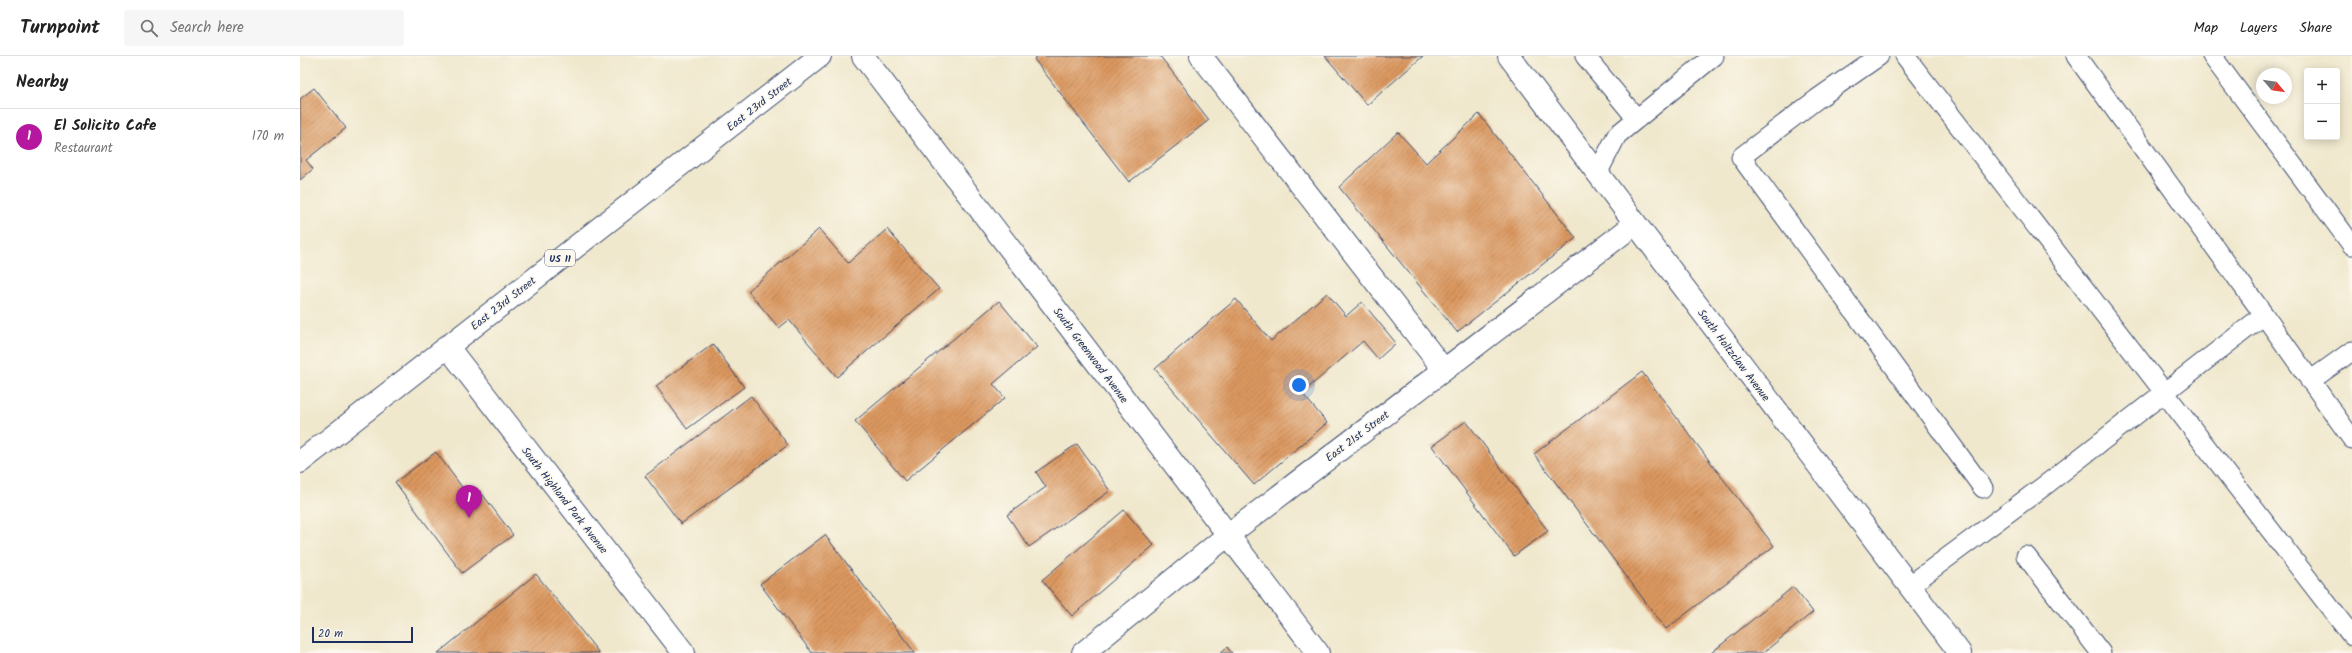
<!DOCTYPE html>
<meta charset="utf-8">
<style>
:root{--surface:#fff;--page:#f6f6f6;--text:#222;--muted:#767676;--line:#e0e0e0;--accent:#b5179e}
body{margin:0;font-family:Kalam,sans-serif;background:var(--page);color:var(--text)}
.controls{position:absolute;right:12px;top:12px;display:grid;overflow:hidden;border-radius:4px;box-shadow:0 2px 10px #0003}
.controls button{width:36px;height:36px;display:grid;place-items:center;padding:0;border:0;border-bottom:1px solid var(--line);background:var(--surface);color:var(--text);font:20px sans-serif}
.compass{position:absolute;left:1956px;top:12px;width:36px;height:36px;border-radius:50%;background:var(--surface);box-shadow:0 2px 10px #0003;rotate:119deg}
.scale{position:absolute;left:12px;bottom:10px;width:101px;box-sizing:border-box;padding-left:4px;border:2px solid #1b2f5e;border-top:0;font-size:11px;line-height:14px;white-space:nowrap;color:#1b2f5e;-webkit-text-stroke:3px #fbf7ec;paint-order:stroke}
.you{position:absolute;left:999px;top:329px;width:14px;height:14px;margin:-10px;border:3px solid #fff;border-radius:50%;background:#1a73e8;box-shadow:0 0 0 6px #1a73e833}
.badge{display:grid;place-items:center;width:26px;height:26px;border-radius:50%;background:var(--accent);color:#fff;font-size:13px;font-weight:700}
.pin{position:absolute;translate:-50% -33px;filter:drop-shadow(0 1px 2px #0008)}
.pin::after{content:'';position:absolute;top:21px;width:14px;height:12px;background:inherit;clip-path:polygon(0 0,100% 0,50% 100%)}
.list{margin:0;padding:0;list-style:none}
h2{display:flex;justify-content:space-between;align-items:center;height:52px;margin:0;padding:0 16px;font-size:17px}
h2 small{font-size:13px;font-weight:400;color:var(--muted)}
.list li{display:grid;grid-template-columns:26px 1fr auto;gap:12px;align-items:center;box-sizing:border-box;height:56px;padding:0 16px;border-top:1px solid var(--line)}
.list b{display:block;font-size:15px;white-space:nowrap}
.list p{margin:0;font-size:13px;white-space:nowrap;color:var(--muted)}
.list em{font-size:13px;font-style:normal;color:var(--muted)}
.icon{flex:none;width:22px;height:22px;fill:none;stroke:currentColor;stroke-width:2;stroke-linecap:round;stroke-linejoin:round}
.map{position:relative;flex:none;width:2052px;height:597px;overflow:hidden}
header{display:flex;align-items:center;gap:24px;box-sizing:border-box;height:56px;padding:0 20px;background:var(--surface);border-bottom:1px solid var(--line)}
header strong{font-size:19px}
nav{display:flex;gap:22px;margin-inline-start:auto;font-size:14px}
.search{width:280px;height:36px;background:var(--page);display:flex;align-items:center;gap:10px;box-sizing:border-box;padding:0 14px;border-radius:4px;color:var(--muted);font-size:15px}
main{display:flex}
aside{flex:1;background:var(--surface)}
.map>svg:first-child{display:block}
</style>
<header>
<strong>Turnpoint</strong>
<div class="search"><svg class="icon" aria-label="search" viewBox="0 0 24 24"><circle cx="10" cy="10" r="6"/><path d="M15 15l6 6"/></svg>Search here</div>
<nav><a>Map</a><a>Layers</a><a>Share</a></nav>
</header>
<main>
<aside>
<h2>Nearby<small></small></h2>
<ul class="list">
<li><span class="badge">1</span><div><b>El Solicito Cafe</b><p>Restaurant</p></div><em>170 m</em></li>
</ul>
</aside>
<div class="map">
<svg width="2052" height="597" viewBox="0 0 2052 597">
<defs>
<pattern id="building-hatch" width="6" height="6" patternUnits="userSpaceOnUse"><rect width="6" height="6" fill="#db975e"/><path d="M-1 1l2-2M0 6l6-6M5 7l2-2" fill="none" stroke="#b17c51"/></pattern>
</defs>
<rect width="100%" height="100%" fill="#fbf7ec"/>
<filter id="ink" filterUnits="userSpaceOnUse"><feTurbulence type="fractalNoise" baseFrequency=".025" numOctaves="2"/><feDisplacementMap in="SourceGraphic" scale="8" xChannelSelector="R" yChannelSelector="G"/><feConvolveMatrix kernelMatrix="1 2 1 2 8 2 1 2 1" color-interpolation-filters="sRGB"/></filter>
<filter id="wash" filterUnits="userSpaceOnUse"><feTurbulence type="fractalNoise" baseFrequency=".012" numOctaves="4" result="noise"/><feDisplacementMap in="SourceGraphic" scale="16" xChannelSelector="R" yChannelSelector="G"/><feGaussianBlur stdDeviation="0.9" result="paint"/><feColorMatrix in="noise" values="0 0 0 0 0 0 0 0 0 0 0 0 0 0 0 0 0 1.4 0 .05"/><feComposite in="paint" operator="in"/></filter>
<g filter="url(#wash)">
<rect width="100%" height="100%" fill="#f0e8cd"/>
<g id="blocks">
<path fill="url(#building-hatch)" d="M738,0H860L909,64L829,126L734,3Z
M1025,0H1123L1067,49Z
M14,32L46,72L6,104L13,113L0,124V43Z
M1179,58L1276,182L1157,276L1039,131L1098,76L1126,107Z
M519,173L548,207L587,173L639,233L537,321L489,264L479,272L448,235Z
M1027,237L1046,260L1062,246L1096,287L1078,303L1063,285L1002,337L1027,367L954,429L855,313L936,243L971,285Z
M699,245L737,291L693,328L705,342L605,425L555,365Z
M413,288L444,331L387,373L356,330Z
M1342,316L1474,490L1366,573L1234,398Z
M451,340L488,389L381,468L345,420Z
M1166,365L1248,475L1214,500L1132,390Z
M777,388L810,435L729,491L707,459L746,431L736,416Z
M136,396L170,442L180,435L213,479L162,517L95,426Z
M824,454L854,489L772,560L742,524Z
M525,479L615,597H512L460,528Z
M236,518L299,597H138Z
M1493,531L1513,556L1463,597H1411Z
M927,591L932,597H920Z"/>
</g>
</g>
<g filter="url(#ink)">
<use href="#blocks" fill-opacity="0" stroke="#3b4b6f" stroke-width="1"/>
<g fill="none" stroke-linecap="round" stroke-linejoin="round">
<g stroke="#3b4b6f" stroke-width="21">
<path id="service" d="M1285,0L1337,63
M1579,0L1517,43L1441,101L1683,432
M1605,0L2052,580
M1776,0L1964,259
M1912,0L2052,189
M1297,118L1317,79L1414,0
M2010,325L2052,295
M1726,500L1801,597
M1609,530L1748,427L1964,259L2052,383"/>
</g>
<g stroke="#3b4b6f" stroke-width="24">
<path id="minor" d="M563,0L1018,597
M901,0L1144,314
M147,290L384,597
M783,597L928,479L1335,168"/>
</g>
<g stroke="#3b4b6f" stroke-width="24">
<path id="secondary" d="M1209,0L1660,597"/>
</g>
<g stroke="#3b4b6f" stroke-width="24">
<path id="primary" d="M0,406L520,0"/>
</g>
<use href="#service" stroke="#fff" stroke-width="19"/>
<use href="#minor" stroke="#fff" stroke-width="22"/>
<use href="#secondary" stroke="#fff" stroke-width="22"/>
<use href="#primary" stroke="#fff" stroke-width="22"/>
</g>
</g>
<g text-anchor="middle" stroke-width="3" stroke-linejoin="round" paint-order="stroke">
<rect fill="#fbf7ec" stroke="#5e6b89" stroke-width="1" x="245" y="194" width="30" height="16" rx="3"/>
<g font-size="10" font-weight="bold" fill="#1b2f5e">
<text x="260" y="206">US 11</text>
</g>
<g font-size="11" fill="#1b2f5e" stroke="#fbf7ec">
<text transform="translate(459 48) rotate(-38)" y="4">East 23rd Street</text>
<text transform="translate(203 247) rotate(-38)" y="4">East 23rd Street</text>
<text transform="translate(791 299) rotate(53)" y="4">South Greenwood Avenue</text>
<text transform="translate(1434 299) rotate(53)" y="4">South Holtzclaw Avenue</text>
<text transform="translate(1057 380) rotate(-37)" y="4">East 21st Street</text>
<text transform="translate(265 444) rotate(52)" y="4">South Highland Park Avenue</text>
</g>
</g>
</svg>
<div class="controls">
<button>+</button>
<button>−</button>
</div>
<svg class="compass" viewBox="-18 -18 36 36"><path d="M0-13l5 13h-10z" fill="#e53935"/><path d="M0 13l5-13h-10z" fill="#767676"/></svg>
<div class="scale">20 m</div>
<div class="you"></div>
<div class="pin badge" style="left:169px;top:462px">1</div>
</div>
</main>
